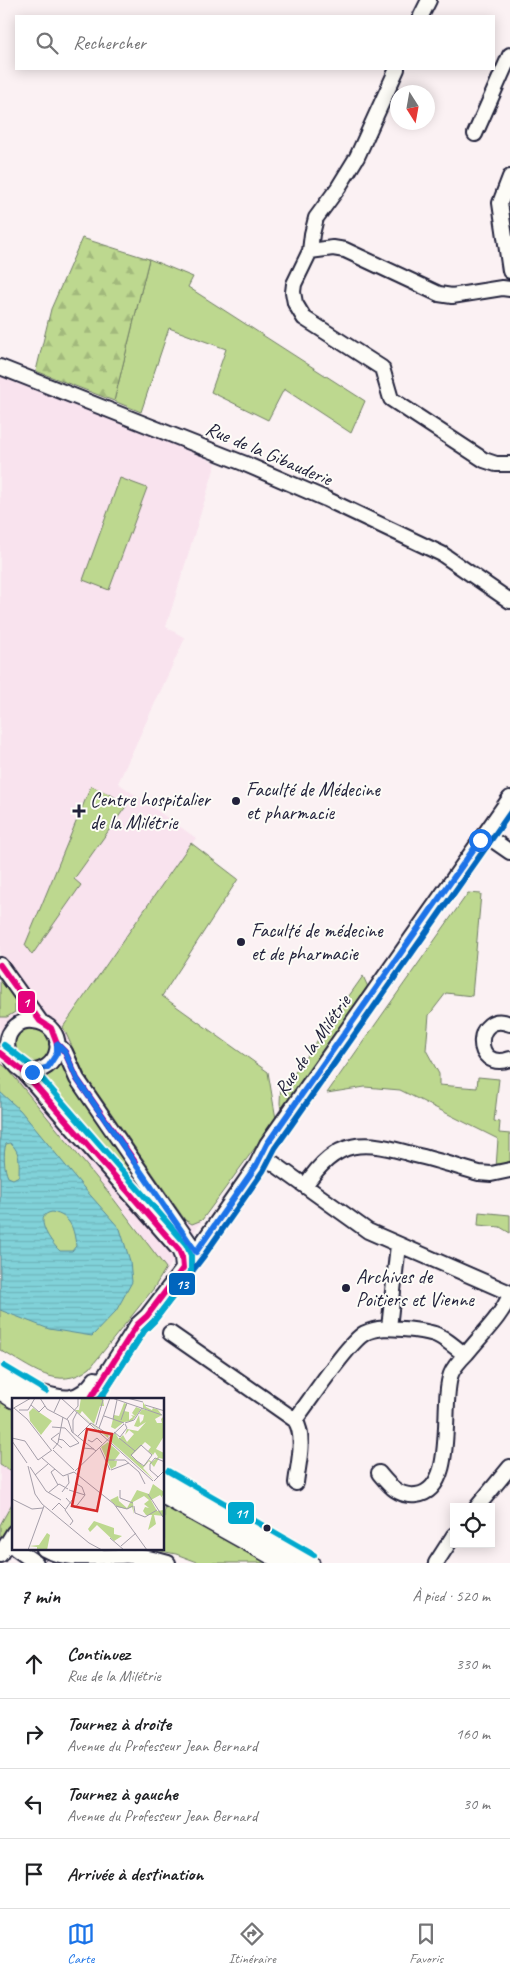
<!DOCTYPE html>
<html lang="fr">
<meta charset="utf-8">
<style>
:root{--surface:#fff;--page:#f6f6f6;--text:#202124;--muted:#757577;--line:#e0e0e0;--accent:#1a73e8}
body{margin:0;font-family:Caveat,sans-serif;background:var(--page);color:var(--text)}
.controls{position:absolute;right:15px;bottom:15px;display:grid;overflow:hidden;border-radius:0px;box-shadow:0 2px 12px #0003}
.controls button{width:45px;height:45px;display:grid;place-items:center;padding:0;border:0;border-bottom:1px solid var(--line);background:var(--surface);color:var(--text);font:25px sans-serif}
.compass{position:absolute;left:390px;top:85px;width:45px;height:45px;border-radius:50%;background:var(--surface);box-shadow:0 2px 12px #0003;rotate:169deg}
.stop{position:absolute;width:15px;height:15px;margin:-11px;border:4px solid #1a73e8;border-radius:50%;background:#fff}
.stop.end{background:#1a73e8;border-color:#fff;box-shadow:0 1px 5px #0008}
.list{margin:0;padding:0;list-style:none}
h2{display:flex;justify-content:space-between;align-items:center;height:65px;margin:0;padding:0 20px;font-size:21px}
h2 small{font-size:16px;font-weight:400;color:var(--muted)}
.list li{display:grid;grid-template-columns:32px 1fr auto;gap:15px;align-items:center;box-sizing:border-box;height:70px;padding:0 20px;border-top:1px solid var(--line)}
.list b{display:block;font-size:19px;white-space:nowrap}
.list p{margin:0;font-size:16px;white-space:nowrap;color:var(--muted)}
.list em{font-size:16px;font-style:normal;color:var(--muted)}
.icon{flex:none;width:28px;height:28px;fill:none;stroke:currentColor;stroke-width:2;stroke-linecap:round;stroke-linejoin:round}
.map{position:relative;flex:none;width:510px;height:1563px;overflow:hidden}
.search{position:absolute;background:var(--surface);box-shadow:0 2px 12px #0003;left:15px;right:15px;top:15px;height:55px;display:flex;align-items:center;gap:12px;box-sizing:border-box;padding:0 18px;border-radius:0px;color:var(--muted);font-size:19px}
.sheet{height:345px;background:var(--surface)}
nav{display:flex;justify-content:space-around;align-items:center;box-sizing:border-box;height:70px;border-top:1px solid var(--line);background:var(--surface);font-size:14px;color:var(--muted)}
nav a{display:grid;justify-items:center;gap:2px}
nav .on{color:var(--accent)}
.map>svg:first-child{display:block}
</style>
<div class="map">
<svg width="510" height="1563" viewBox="0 0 510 1563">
<defs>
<pattern id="forest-firs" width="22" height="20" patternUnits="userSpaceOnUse" patternTransform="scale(1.25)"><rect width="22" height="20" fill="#bdd88f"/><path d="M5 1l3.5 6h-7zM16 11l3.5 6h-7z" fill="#a2b97c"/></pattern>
<pattern id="water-rules" width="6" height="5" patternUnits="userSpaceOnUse" patternTransform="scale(1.25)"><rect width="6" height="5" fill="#81d2d9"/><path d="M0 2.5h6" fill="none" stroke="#6fb4bb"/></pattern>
</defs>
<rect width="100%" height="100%" fill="#fbf1f3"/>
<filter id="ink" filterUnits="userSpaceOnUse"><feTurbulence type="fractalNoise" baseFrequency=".02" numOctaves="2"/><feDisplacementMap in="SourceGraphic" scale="10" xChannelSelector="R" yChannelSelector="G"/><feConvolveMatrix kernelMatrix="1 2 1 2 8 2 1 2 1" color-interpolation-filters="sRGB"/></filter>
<g filter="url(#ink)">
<path fill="#f9e3ee" d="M0,372L127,423L216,463L166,627L185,638L118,783L196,838L66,1021L235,1174L154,1288L137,1227L26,1091L0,1065Z
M0,1387L14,1399V1523L0,1547Z"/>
<path fill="#bdd88f" stroke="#707d65" d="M149,259L193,277L188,287L365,401L351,433L284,389L268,420L211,392L226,349L169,328L141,412L114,401Z
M120,478L147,488L109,590L83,580Z
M91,786L111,795L127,805L74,879L81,885L32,955L25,945Z
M191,843L238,879L162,996L268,1072L276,1119L202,1220L192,1224L185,1220L85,1075L63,1027Z
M468,893L481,894L472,996L446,993L429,1015L426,1050L439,1074V1085L477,1088L478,1077L499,1079L494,1121L500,1122L499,1133L510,1134V1162L496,1168L498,1139L400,1090L365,1087L327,1093Z
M0,974L15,997V1012L7,1017H0Z
M363,976L368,987L281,1111L280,1103L281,1082L286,1085Z
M14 1046a18 18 0 1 1 36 0a18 18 0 1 1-36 0Z
M62,1060L179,1233L176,1236L74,1118L35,1079L52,1073Z
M0,1063L7,1068L109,1193L166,1268L154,1288L90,1368C58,1393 30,1366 0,1350Z
M479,1212L510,1215V1233L500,1227L478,1225Z
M0,1400L14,1409V1473L0,1465Z
M14,1500V1519L0,1543V1525Z
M164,1503L176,1512H179L227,1541L270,1563H200L176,1554L151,1549H164Z"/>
<path fill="url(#forest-firs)" stroke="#707d65" d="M82,238L149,259L114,401L36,371L51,309Z"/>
<path fill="url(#water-rules)" stroke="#5b8c9a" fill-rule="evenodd" d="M0,1092L20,1110L84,1188L120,1229L130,1261L132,1282L116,1311L92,1336L49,1329L0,1310ZM10,1143C21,1152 19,1163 19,1176L13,1179L8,1177C4,1169 3,1153 6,1144ZM52,1212C71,1216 74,1229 76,1246L72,1251H60C52,1244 31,1215 52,1212Z"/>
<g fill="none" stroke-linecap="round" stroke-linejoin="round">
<g stroke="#22223b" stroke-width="18">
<path id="minor" d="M421,16L429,0
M475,134L510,55
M510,177L500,203L510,271
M310,251L312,234L316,218L338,188L357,157L397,69
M510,289L502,288L452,296L439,294L345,250L333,248L310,251L294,284L293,292L295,303L304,318L382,368L391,399L484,460L496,464H510
M0,367L243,463L326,499L442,554L510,601
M484,834L510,852
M0,965L40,1021
M510,1024C474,1009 471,1073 510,1059
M57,1044L65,1052L77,1079L196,1252
M23,1071C64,1077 70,1024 33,1021C27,1020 20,1022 16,1026C0,1039 8,1061 23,1071L179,1250L182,1257L183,1268
M262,1155L368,1231L510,1293
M305,1186C337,1137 364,1140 415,1155C437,1160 458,1167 479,1173L491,1174L510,1170
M389,1328L398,1245
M170,1333L295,1420C309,1402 348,1342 365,1333C377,1327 390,1328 403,1329C437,1332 438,1333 465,1355
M33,1390C60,1398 76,1406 95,1379
M90,1399L137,1325L147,1316L196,1252L256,1166L267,1144L281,1124L510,798
M295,1420C306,1437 298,1464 296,1483
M379,1473C389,1485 398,1497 416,1495C458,1490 440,1404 451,1374C454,1366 461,1359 467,1353C482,1334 501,1317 510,1295
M477,1507L510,1467
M16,1549L36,1563
M44,1549C67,1562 96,1556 121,1556C137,1555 154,1559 168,1563
M0,1555L14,1532
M436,1563L454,1535"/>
</g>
<g stroke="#22223b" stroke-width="21">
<path id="major" d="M0,1374L42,1399
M0,1390L14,1399
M164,1479L310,1563
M164,1495L286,1563"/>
</g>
<use href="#minor" stroke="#fdfcf7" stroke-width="14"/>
<use href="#major" stroke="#fdfcf7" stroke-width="18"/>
<g stroke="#fdfcf7" stroke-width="10">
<path id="bus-1" d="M0,965L40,1021L51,1028L57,1044L65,1052L77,1079L135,1162
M0,1053L23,1071L179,1250L182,1257L183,1268L147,1316L137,1325L90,1399"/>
</g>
<g stroke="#fdfcf7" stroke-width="10">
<path id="bus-2" d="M100,1399L144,1331L154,1321L203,1257L263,1171L275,1148L510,813"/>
</g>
<g stroke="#fdfcf7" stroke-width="10">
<path id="bus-3" d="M4,1045L30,1065L186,1244L191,1255V1272L154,1321L144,1331L100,1399
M4,1366L46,1391
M168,1471L314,1555"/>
</g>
<use href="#bus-1" stroke="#e5007d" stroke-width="6"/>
<use href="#bus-2" stroke="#0065bd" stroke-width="6"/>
<use href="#bus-3" stroke="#00a9ce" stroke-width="6"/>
</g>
</g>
<g fill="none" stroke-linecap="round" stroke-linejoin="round" filter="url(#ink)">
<path stroke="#1a73e8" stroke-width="6" d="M32,1072L48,1067L57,1053V1044L65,1052L77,1079L196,1252L256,1166L267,1144L281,1124L480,840"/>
</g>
<g fill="#22223b" stroke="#fdfcf7" stroke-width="2">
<circle cx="236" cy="801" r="5"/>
<path d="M76.5 803.5h5v5h5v5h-5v5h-5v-5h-5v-5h5z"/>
<circle cx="241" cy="942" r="5"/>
<circle cx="346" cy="1288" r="5"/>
<circle cx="267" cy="1528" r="4.5"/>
</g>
<g text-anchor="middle" stroke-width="4" stroke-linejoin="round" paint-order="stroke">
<g font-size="20" fill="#22223b" stroke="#fdfcf7">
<text transform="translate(269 453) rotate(23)" y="7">Rue de la Gibauderie</text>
<text transform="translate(312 1045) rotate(-55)" y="7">Rue de la Milétrie</text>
</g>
<g font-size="20" fill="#22223b" stroke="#fdfcf7" text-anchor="start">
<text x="246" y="796">Faculté de Médecine<tspan x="246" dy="23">et pharmacie</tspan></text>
<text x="90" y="806">Centre hospitalier<tspan x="90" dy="23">de la Milétrie</tspan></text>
<text x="251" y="937">Faculté de médecine<tspan x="251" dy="23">et de pharmacie</tspan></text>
<text x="356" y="1283">Archives de<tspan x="356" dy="23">Poitiers et Vienne</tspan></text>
</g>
</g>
<g transform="translate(12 1398)">
<rect width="152" height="152" fill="#fbf1f3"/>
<path d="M69,0H91L92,8H88L82,26L70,13L68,16L90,34L97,36L96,40L63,12H67ZM131,4L134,9L140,12L141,10L151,13L146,12L150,17L143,21L145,25H150L149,21L152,18V38L144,51L152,55V61L147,60L142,69L137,63L131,70L142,82L97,42L103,35L107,41L111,37L115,44L122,36L117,32L113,37L115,31L126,33L134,24L126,29L122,28L127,17L128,25L131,22L132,17L127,16L130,11L138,13L131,10ZM133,44L139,49L136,53L141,57L143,54L146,59L140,64L137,62L131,68L119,58ZM112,5L115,6L112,13L117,14V22L121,19L119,17L123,18L120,15L124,9L129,11L120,23L112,24L103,31L99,29L102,17L107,18ZM96,44L108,55L102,63H105L104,68L99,71L89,49ZM141,86L152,94L150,99L152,102L148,97L139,102L145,113L152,112V118L142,117L144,126L136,132L140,117H134L131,113L133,109L137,110L132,106L137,102L132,98L121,104L122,116L120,109L115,111L105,109L98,102L106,98L107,103L115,110L125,92L137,96ZM35,135L38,137L35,152H25V149L17,148L27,147Z" fill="#bdd88f" fill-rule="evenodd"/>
<path d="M82,123L102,130V136L110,138L102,143L85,127L78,134L76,131Z" fill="#bdd88f"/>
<path d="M21,10L40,23L29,37L18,23L17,14Z" fill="#bdd88f"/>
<path fill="none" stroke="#a49ea9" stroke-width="1" d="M28,0L35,11L56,22L60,34L84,53M49,0L141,83M100,0L150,17M115,0L131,4M19,7L27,14L33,8M133,7L153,13M2,10L15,21L39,52M0,11L19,0M7,12H16L23,0M42,14L48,1L45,0M92,18L112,25M55,21L66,8V0M101,21L105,2M109,22L115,5M113,25L122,22L130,10M84,27L91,2L86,0M40,29L53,30L67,45L58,49L51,42L46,41M87,30L98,0M102,34L108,39L115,30L113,26M47,35L39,41L50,50M61,35V22L65,14M66,38L79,25L99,38M0,40L13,43L26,62L40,52M107,40L123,53M76,42L80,44L85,40L90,45M0,43L15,65M88,50L98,72M41,51L46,45L51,19M41,52L62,72M70,56L71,50L82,51M30,60L51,78L62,74M95,62H113L127,74L133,86M125,63L119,57L129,47L140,57L132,68L125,63M16,68L23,96L30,106L77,145L90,152M18,69L34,93L49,102M43,71L39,74L46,87M99,72L117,65M63,73L112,26M62,74L102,106L135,152M23,77L36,66M146,79L138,72V66L143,60L153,64M142,83L153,72M57,92L73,97L70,89L63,85M108,92V100L121,105M50,94L57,85L56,77M36,95L47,86L56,91M136,96L151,119M54,100L63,110L73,97M0,101L20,111L31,110M104,108L115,111L121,108M122,108L123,115L133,119L145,112M40,112L47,105L53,111M58,127L61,123L53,112L63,98L66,78M98,140L112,152M109,148L124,135M16,152L32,108"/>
<path fill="#d62828" fill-opacity="0.15" stroke="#d62828" stroke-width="2.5" d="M75,31L100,36L85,113L60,108Z"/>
<rect width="152" height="152" fill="none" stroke="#22223b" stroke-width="2.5"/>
</g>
<g stroke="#fdfcf7" stroke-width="2">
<rect x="17" y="990" width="19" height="24" rx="5" fill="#e5007d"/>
<rect x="168" y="1272" width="28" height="24" rx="5" fill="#0065bd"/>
<rect x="227" y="1501" width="28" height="24" rx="5" fill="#00a9ce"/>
</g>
<g font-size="14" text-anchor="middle" font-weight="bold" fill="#fff">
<text x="26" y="1007">1</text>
<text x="182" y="1289">13</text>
<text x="241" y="1518">11</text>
</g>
</svg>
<div class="controls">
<button><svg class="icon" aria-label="locate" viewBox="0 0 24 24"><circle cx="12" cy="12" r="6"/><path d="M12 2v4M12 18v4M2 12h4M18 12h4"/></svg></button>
</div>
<svg class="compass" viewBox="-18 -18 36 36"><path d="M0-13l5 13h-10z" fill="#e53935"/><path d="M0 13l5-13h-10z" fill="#757577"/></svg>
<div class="stop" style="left:480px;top:840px"></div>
<div class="stop end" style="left:32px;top:1072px"></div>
<div class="search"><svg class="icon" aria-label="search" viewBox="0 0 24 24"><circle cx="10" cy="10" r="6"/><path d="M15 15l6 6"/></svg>Rechercher</div>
</div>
<section class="sheet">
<h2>7 min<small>À pied · 520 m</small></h2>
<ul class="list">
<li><svg class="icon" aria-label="ahead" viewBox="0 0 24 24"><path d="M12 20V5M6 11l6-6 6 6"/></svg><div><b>Continuez</b><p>Rue de la Milétrie</p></div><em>330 m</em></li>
<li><svg class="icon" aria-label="right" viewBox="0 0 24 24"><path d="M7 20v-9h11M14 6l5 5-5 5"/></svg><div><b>Tournez à droite</b><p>Avenue du Professeur Jean Bernard</p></div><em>160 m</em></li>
<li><svg class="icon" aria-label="left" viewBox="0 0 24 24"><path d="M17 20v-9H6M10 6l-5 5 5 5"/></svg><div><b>Tournez à gauche</b><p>Avenue du Professeur Jean Bernard</p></div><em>30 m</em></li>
<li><svg class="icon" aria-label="arrive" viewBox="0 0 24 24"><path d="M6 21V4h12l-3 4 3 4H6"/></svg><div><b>Arrivée à destination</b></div></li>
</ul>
</section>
<nav>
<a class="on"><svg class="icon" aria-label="map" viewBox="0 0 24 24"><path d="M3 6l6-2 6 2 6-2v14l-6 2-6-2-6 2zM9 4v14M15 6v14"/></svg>Carte</a>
<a><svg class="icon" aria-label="directions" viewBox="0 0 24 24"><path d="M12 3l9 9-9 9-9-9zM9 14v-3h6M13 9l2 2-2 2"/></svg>Itinéraire</a>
<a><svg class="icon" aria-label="saved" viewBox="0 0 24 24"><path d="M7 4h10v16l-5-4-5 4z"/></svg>Favoris</a>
</nav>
